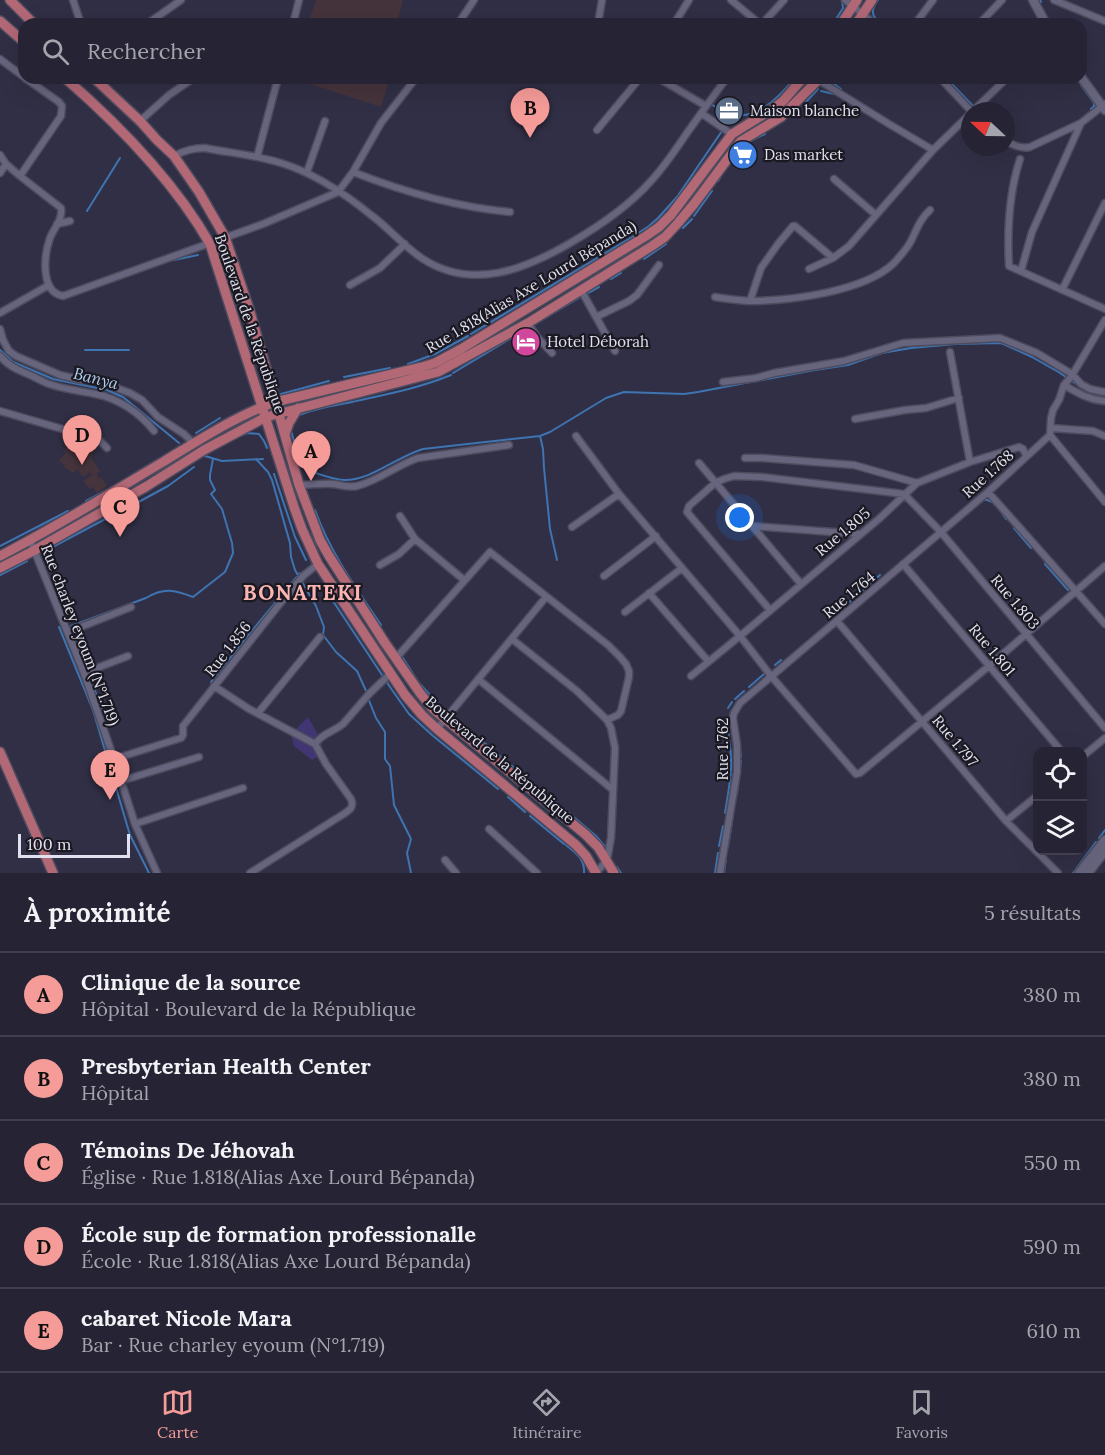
<!DOCTYPE html>
<html lang="fr">
<meta charset="utf-8">
<style>
:root{--surface:#252334;--page:#312f40;--text:#f1f3f6;--muted:#a3a4ac;--line:#42404f;--accent:#f59b98}
body{margin:0;font-family:Lora,serif;background:var(--page);color:var(--text)}
.controls{position:absolute;right:18px;bottom:18px;display:grid;overflow:hidden;border-radius:12px;box-shadow:0 6px 24px #0002}
.controls button{width:54px;height:54px;display:grid;place-items:center;padding:0;border:0;border-bottom:2px solid var(--line);background:var(--surface);color:var(--text);font:30px sans-serif}
.compass{position:absolute;left:961px;top:102px;width:54px;height:54px;border-radius:50%;background:var(--surface);box-shadow:0 6px 24px #0002;rotate:292deg}
.scale{position:absolute;left:18px;bottom:15px;width:112px;box-sizing:border-box;padding-left:6px;border:3px solid #e1e0ee;border-top:0;font-size:16px;line-height:21px;white-space:nowrap;color:#e1e0ee;-webkit-text-stroke:4px #1a1922;paint-order:stroke}
.you{position:absolute;left:740px;top:518px;width:21px;height:21px;margin:-15px;border:4px solid #fff;border-radius:50%;background:#1a73e8;box-shadow:0 0 0 9px #1a73e833}
.badge{display:grid;place-items:center;width:39px;height:39px;border-radius:50%;background:var(--accent);color:#111;font-size:20px;font-weight:700}
.pin{position:absolute;translate:-50% -50px;filter:drop-shadow(0 2px 3px #0008)}
.pin::after{content:'';position:absolute;top:32px;width:21px;height:18px;background:inherit;clip-path:polygon(0 0,100% 0,50% 100%)}
.list{margin:0;padding:0;list-style:none}
h2{display:flex;justify-content:space-between;align-items:center;height:78px;margin:0;padding:0 24px;font-size:26px}
h2 small{font-size:20px;font-weight:400;color:var(--muted)}
.list li{display:grid;grid-template-columns:39px 1fr auto;gap:18px;align-items:center;box-sizing:border-box;height:84px;padding:0 24px;border-top:2px solid var(--line)}
.list b{display:block;font-size:22px;white-space:nowrap}
.list p{margin:0;font-size:20px;white-space:nowrap;color:var(--muted)}
.list em{font-size:20px;font-style:normal;color:var(--muted)}
.icon{flex:none;width:33px;height:33px;fill:none;stroke:currentColor;stroke-width:2;stroke-linecap:round;stroke-linejoin:round}
.map{position:relative;flex:none;width:1105px;height:873px;overflow:hidden}
.search{position:absolute;background:var(--surface);box-shadow:0 6px 24px #0002;left:18px;right:18px;top:18px;height:66px;display:flex;align-items:center;gap:15px;box-sizing:border-box;padding:0 21px;border-radius:18px;color:var(--muted);font-size:22px}
.sheet{height:498px;background:var(--surface)}
nav{display:flex;justify-content:space-around;align-items:center;box-sizing:border-box;height:84px;border-top:2px solid var(--line);background:var(--surface);font-size:16px;color:var(--muted)}
nav a{display:grid;justify-items:center;gap:3px}
nav .on{color:var(--accent)}
.map>svg:first-child{display:block}
</style>
<div class="map">
<svg width="1105" height="873" viewBox="0 0 1105 873">
<rect width="100%" height="100%" fill="#312f45"/>
<path fill="#46343c" d="M316,0H403L397,24H308Z
M306,78H390L381,107L304,82Z
M90,440L97,443L95,446L97,449L92,454L93,455L91,457L100,471L93,476L97,474L99,479L102,478L107,486L97,493L93,487L90,489L83,481L92,475L90,472L83,477L77,469L73,473L64,467L65,465L59,461L66,453L64,451L67,447L71,449V451L78,443L82,448Z"/>
<path fill="#413574" d="M308,717L322,742L321,754L312,760L294,746L291,734Z"/>
<g fill="none" stroke-linecap="round" stroke-linejoin="round">
<path stroke="#3d74b1" stroke-width="2" d="M1040,0L1041,2
M877,20C870,13 873,7 878,0
M833,24L843,8L842,0
M830,78L833,83L841,89
M946,78L975,108
M919,80L920,78
M1081,85L1094,103V106L1091,109
M821,91L834,94
M806,102L818,89
M711,104C716,107 722,111 728,113C756,123 779,97 795,78
M748,142L765,134
M718,181L724,171
M87,211L120,158
M694,216L712,191
M683,228L692,219
M644,259L666,244
M174,260L198,255
M611,279L621,273
M586,294L599,287
M1,309L12,303
M532,326L582,296
M471,334L632,237L649,226L658,218L677,197L722,131L721,121L711,117
M0,350L13,362L53,379L107,390L123,397L179,443
M85,350H129
M408,364L435,354L468,336
M453,373L530,327
M344,377L390,368
M281,394L329,381
M297,416C313,409 330,406 347,403C382,395 417,389 451,375
M291,431L299,457
M196,433L220,418
M240,436L247,433L259,434L264,441L267,448
M540,436L543,449L544,468L550,529L557,560
M205,456L222,461L263,459
M256,459L268,472L272,480L290,543L291,557L295,570L316,606L324,627L323,635L336,652L357,671L367,693
M309,471C320,474 333,480 345,480C372,480 396,457 423,449L540,436L550,432L606,398L624,392L684,394L698,392L815,370L848,365L882,353L911,348L956,344L1001,343L1032,357L1060,373L1092,395L1105,396
M274,474L295,537L306,560
M982,500C993,498 1000,510 1006,519
M86,501L107,490
M133,505L168,486L194,467
M315,510C330,552 356,588 381,625
M1014,528L1031,548
M0,546L68,511
M45,551L128,507
M1045,564L1068,590
M0,575L27,561
M325,589L392,690L409,714L432,735L498,789
M846,605L880,575
M71,626L146,598C164,587 175,590 193,597L225,572L233,553L232,543L222,509L211,494L215,490L210,480V475L213,459
M59,627L93,710L130,835L149,873
M72,633L82,657
M401,655L419,683L441,707L582,824L596,836L607,849
M775,665L781,660
M90,677L104,715
M211,682L246,638L300,573
M749,687L764,674
M368,698L376,718L385,732V759L390,766L394,805L411,839L407,853L411,873
M735,699L744,691
M728,708L732,702
M726,717L725,729L728,732L729,737
M740,748L741,757
M120,764L122,775
M737,794L741,761
M508,797L525,812
M725,813C729,788 734,765 729,740
M530,816L564,844
M1099,838L1105,830
M566,845C576,853 585,859 584,873
M719,846L723,826
M728,847L733,815
M617,867L621,873
M715,873L718,853
M724,873L726,858
M1073,873L1096,842"/>
<g stroke="#4d4b5e" stroke-width="9">
<path id="minor" d="M73,0L81,24
M731,0L760,24
M845,0L875,24
M1054,0L1105,21
M147,24L181,0
M293,24L299,0
M458,24L474,0
M598,24L602,0
M674,24L689,0
M762,24L784,0
M915,24L933,0
M979,24L1002,0
M0,59L24,77
M658,78L706,106
M815,78L889,124L933,150
M940,78L971,111
M973,111L1007,78
M701,113L733,135
M140,121L169,95L194,78
M597,130L640,78
M1006,141C1014,146 1021,149 1030,147L1081,123L1105,104
M0,155L6,164L20,176L61,116L62,106L59,102L25,78
M174,156C185,150 193,148 205,148C230,153 256,155 281,163C314,173 344,193 371,215C389,228 404,247 423,259C473,291 526,269 572,242C601,225 629,206 651,181C665,166 676,149 687,133C700,115 713,96 727,78
M257,157L278,78
M1020,159C1009,193 1007,230 1009,266L1105,309
M307,172L325,121
M353,172L381,123L416,78
M0,173L6,164
M20,176L61,208C63,219 54,228 50,238C44,255 40,292 63,296L263,224L338,192L353,172C404,192 455,207 510,212
M834,179L876,215
M57,224L70,221
M809,269L833,258L849,246L933,150L970,114
M1021,271L1032,232L1081,123
M350,285L380,268L405,244
M581,290L615,351
M1062,290L1105,203
M715,297C726,299 737,300 748,301C789,301 864,292 894,263C900,256 907,249 911,241C917,229 920,219 930,210
M750,301L761,268L778,244L793,226H795L833,258
M0,313L49,285
M596,317L629,301L637,295L659,265
M1105,320L1071,377L1064,385L1059,400L1053,410L1051,418L1050,435L1105,502
M528,323L537,337L552,353
M0,329L3,340L9,351L16,356L60,375L77,379L103,383L130,393L142,400L158,417L184,434L193,443
M950,352L970,462
M0,356C9,367 19,370 32,376C37,378 43,382 49,384C63,389 80,391 95,394C118,398 140,413 154,431
M723,382L756,378L774,373L844,361L903,343L1000,338L1037,353L1072,374L1081,384L1090,389L1105,392
M1064,385C1078,393 1089,400 1105,401
M0,411L90,437L100,441L107,448
M855,419L905,410L926,408L959,398
M1051,428L1093,431L1105,436
M576,436L619,494L740,636L771,676L856,774L860,773L989,666L1105,566
M745,458H762L854,465L917,483
M699,463L801,584
M299,485C310,485 322,483 333,484C342,485 348,488 357,486C380,480 397,465 418,458L509,445
M988,492L1105,624
M400,516L415,539L464,580
M752,526L860,534
M572,527L619,494
M30,540L84,673L114,759L135,824L157,873
M903,564L1062,752
M380,565L399,554L415,539
M604,576L656,536
M649,593L708,661
M770,610L687,512L689,506L715,483L724,479L734,476L762,477L904,494L940,531L1105,728
M625,612L682,568
M837,621L1006,821L1058,873
M68,632L131,607
M512,639L577,691L607,720L611,728L615,748L611,838L607,860L596,873
M396,658L490,552L608,645L620,657L626,664L629,671V677L621,711L618,715L607,720
M84,673L128,656
M691,676L740,636L880,518L917,483L970,462L1019,447L1023,449L1026,455
M478,679L612,789
M214,686L249,709L315,744
M258,713L320,637
M437,729L546,597
M315,744C324,732 332,733 343,724L369,694L391,673
M1082,757L1105,738
M114,759L181,738L183,735V726L282,601L303,576L318,564
M121,781L199,757
M1006,821L1038,795
M135,824L243,788
M489,829L537,873
M445,860L456,873
M250,873L342,815C348,811 355,808 351,799L326,764L315,744
M720,873L737,772V745L733,718L734,713L740,703L988,492L1050,435"/>
</g>
<g stroke="#4d4b5e" stroke-width="11">
<path id="secondary" d="M1033,0L1046,24
M1081,77L1105,110
M1079,873L1105,840
M1088,873L1105,851"/>
</g>
<g stroke="#4d4b5e" stroke-width="12">
<path id="primary" d="M10,0L34,24
M0,21L24,42
M841,24L857,0
M856,24L872,0
M65,78C119,125 174,181 210,244L294,507L302,529L318,564L405,695L422,715L437,729L576,845L586,856L596,873
M94,78L140,121L157,140L174,156L199,192L225,237L250,312L299,485L320,540L329,556L385,643L420,693L433,709L585,834L598,847L614,873
M285,434L289,423L298,408
M0,556C56,527 109,494 163,462C199,440 236,416 275,402L422,367L435,363L461,349L646,236L659,227L671,215L732,134L774,108L783,101L803,78
M0,568L35,550L147,486L204,450L266,417L438,372L528,323L652,246L665,237L678,223L694,204L741,141L781,117L820,78
M0,752L53,873"/>
</g>
<use href="#minor" stroke="#67647d" stroke-width="6"/>
<use href="#secondary" stroke="#67647d" stroke-width="8"/>
<use href="#primary" stroke="#b36876" stroke-width="9"/>
</g>
<defs>
<g id="office-disc" transform="scale(1.5)"><circle r="9.5" fill="#5c6f8a" stroke="#1a1922"/><path d="M-6-3h4V-5.5h4V-3h4V5H-6ZM-1-4.5V-3h2v-1.5ZM-6 0V1H6V0Z" fill="#fff"/></g>
<g id="supermarket-disc" transform="scale(1.5)"><circle r="9.5" fill="#3f7fe0" stroke="#1a1922"/><path d="M-6-5.5h2.5l.6 2H6L4.5 2H-2.5L-4.4-4H-6ZM-1.5 3.2a1.3 1.3 0 1 0 .1 0ZM3 3.2a1.3 1.3 0 1 0 .1 0Z" fill="#fff"/></g>
<g id="hotel-disc" transform="scale(1.5)"><circle r="9.5" fill="#d1479c" stroke="#1a1922"/><path d="M-6-4.5h1.5V1H6V5H4.5V3h-9V5H-6ZM-4 0a1.8 1.8 0 1 1 3.6 0ZM.5 0V-2.5h3Q6-2.5 6 0Z" fill="#fff"/></g>
</defs>
<g fill-rule="evenodd">
<use href="#office-disc" x="729" y="111"/>
<use href="#supermarket-disc" x="743" y="155"/>
<use href="#hotel-disc" x="526" y="342"/>
</g>
<g text-anchor="middle" stroke-width="4.5" stroke-linejoin="round" paint-order="stroke">
<g font-size="15" fill="#e1e0ee" stroke="#1a1922" text-anchor="start">
<text x="750" y="116">Maison blanche</text>
<text x="764" y="160">Das market</text>
<text x="547" y="347">Hotel Déborah</text>
</g>
<g font-size="15" fill="#e1e0ee" stroke="#1a1922">
<text transform="translate(531 287) rotate(-31)" y="5">Rue 1.818(Alias Axe Lourd Bépanda)</text>
<text transform="translate(250 324) rotate(71)" y="5">Boulevard de la République</text>
<text transform="translate(988 474) rotate(-42)" y="5">Rue 1.768</text>
<text transform="translate(843 532) rotate(-40)" y="5">Rue 1.805</text>
<text transform="translate(849 595) rotate(-40)" y="5">Rue 1.764</text>
<text transform="translate(1015 602) rotate(50)" y="5">Rue 1.803</text>
<text transform="translate(80 635) rotate(69)" y="5">Rue charley eyoum (N°1.719)</text>
<text transform="translate(228 649) rotate(-52)" y="5">Rue 1.856</text>
<text transform="translate(992 650) rotate(50)" y="5">Rue 1.801</text>
<text transform="translate(955 741) rotate(50)" y="5">Rue 1.797</text>
<text transform="translate(723 749) rotate(-90)" y="5">Rue 1.762</text>
<text transform="translate(500 760) rotate(40)" y="5">Boulevard de la République</text>
</g>
<g font-size="16" font-style="italic" fill="#b1cef0" stroke="#1a1922">
<text transform="translate(96 378) rotate(14)" y="6">Banya</text>
</g>
<g font-size="21" font-weight="bold" letter-spacing="1.5" fill="#fab5b2" stroke="#1a1922">
<text x="303" y="600">BONATEKI</text>
</g>
</g>
</svg>
<div class="controls">
<button><svg class="icon" aria-label="locate" viewBox="0 0 24 24"><circle cx="12" cy="12" r="6"/><path d="M12 2v4M12 18v4M2 12h4M18 12h4"/></svg></button>
<button><svg class="icon" aria-label="layers" viewBox="0 0 24 24"><path d="M12 4l9 5-9 5-9-5zM3 14l9 5 9-5"/></svg></button>
</div>
<svg class="compass" viewBox="-18 -18 36 36"><path d="M0-13l5 13h-10z" fill="#e53935"/><path d="M0 13l5-13h-10z" fill="#a3a4ac"/></svg>
<div class="scale">100 m</div>
<div class="you"></div>
<div class="pin badge" style="left:311px;top:481px">A</div>
<div class="pin badge" style="left:530px;top:138px">B</div>
<div class="pin badge" style="left:120px;top:537px">C</div>
<div class="pin badge" style="left:82px;top:465px">D</div>
<div class="pin badge" style="left:110px;top:800px">E</div>
<div class="search"><svg class="icon" aria-label="search" viewBox="0 0 24 24"><circle cx="10" cy="10" r="6"/><path d="M15 15l6 6"/></svg>Rechercher</div>
</div>
<section class="sheet">
<h2>À proximité<small>5 résultats</small></h2>
<ul class="list">
<li><span class="badge">A</span><div><b>Clinique de la source</b><p>Hôpital · Boulevard de la République</p></div><em>380 m</em></li>
<li><span class="badge">B</span><div><b>Presbyterian Health Center</b><p>Hôpital</p></div><em>380 m</em></li>
<li><span class="badge">C</span><div><b>Témoins De Jéhovah</b><p>Église · Rue 1.818(Alias Axe Lourd Bépanda)</p></div><em>550 m</em></li>
<li><span class="badge">D</span><div><b>École sup de formation professionalle</b><p>École · Rue 1.818(Alias Axe Lourd Bépanda)</p></div><em>590 m</em></li>
<li><span class="badge">E</span><div><b>cabaret Nicole Mara</b><p>Bar · Rue charley eyoum (N°1.719)</p></div><em>610 m</em></li>
</ul>
</section>
<nav>
<a class="on"><svg class="icon" aria-label="map" viewBox="0 0 24 24"><path d="M3 6l6-2 6 2 6-2v14l-6 2-6-2-6 2zM9 4v14M15 6v14"/></svg>Carte</a>
<a><svg class="icon" aria-label="directions" viewBox="0 0 24 24"><path d="M12 3l9 9-9 9-9-9zM9 14v-3h6M13 9l2 2-2 2"/></svg>Itinéraire</a>
<a><svg class="icon" aria-label="saved" viewBox="0 0 24 24"><path d="M7 4h10v16l-5-4-5 4z"/></svg>Favoris</a>
</nav>
